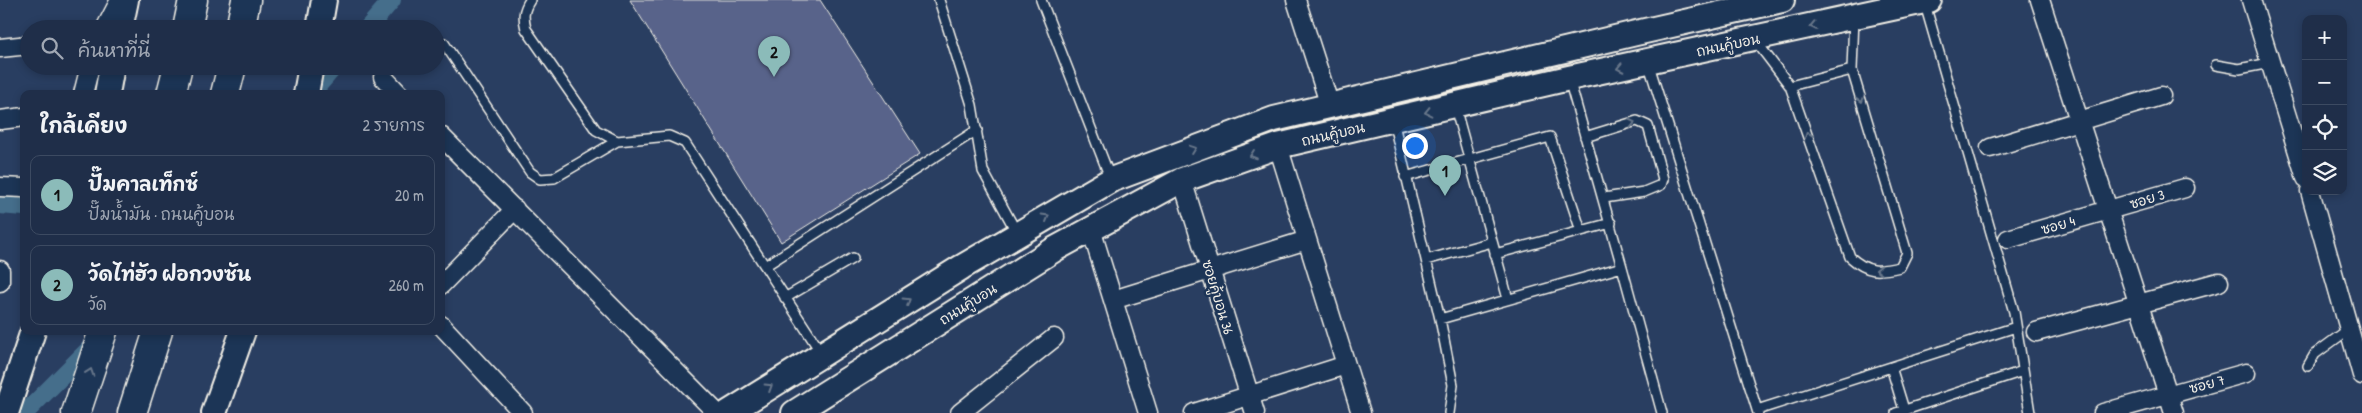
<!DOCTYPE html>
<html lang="th">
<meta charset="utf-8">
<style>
:root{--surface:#1f2e49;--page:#273650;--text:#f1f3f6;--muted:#a1a8b4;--line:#3c4a61;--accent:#8bbbb9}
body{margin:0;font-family:"Patrick Hand","Playpen Sans Thai",sans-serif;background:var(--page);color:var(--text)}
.controls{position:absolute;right:15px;top:15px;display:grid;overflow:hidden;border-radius:10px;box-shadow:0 2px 8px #0003}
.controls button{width:45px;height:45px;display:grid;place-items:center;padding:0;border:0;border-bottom:1px solid var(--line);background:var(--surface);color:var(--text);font:25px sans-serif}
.you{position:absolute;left:1414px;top:145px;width:18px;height:18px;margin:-12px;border:4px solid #fff;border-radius:50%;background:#1a73e8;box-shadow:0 0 0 8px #1a73e833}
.badge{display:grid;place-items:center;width:32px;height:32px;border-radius:50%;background:var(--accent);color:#111;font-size:16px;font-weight:700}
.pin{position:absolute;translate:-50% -41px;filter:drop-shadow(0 1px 2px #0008)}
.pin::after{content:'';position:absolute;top:26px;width:18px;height:15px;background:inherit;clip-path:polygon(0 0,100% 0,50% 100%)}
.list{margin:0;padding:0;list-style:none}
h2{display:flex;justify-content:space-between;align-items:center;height:65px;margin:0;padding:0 20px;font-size:21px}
h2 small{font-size:16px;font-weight:400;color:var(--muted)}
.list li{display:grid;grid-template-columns:32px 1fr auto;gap:15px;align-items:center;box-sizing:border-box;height:80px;margin:0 10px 10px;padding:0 10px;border:1px solid var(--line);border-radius:10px}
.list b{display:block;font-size:19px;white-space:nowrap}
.list p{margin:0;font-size:16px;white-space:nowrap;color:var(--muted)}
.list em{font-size:16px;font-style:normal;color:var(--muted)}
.icon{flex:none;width:28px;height:28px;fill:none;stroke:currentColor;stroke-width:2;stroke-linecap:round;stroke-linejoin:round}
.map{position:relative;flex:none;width:2362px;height:413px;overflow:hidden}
.search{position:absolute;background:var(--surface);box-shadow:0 2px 8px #0003;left:20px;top:20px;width:425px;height:55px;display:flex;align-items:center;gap:12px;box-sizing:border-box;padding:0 18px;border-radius:28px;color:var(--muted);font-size:19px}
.panel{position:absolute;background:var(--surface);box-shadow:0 2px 8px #0003;left:20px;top:90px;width:425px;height:245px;border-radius:10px}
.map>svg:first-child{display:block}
</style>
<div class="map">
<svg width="2362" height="413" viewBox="0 0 2362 413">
<rect width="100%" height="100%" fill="#293e61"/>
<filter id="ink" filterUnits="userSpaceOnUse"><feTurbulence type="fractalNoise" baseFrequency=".02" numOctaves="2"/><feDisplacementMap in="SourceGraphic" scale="10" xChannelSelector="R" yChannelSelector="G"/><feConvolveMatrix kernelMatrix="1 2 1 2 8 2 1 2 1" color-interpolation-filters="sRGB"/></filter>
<g filter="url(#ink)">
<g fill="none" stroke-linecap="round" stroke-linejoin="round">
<path stroke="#446e8b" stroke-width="18" d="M367,29L392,0
M311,94L335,66
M0,205L24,207
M25,413L93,345"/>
</g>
<path fill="#58638a" stroke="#f4f1e8" d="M630,0H820L920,154L781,242Z"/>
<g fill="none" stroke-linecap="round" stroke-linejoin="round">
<g stroke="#f4f1e8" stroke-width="12">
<path id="service" d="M530,0C523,11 523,17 526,29L596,130L617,141L669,136L685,143L822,354
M939,0L972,105L983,171L1017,233
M1041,0L1111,180
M1924,1L2014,312L2030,413
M1755,40L1790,86L1852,70
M444,43L530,172L540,179L554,178L617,141
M1648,62L1758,413
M2216,65L2239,69L2270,63
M1790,86L1850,257C1868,273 1878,272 1900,267L1907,253L1852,70L1854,17
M1455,107L1508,299
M1393,120L1440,319L1453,385L1449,413
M1585,137L1637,121L1648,126L1663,179L1661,185L1644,192L1604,198
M1405,177L1550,137L1581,231
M1495,254L1611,223
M1426,260L1492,242
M765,266L977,130
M1622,267L1662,413
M785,298L853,258
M1440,319L1622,267L1569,79
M2308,366L2315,354L2349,329
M1891,367L1905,413
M1757,410L2016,327
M1896,413L2023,371"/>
</g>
<g stroke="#f4f1e8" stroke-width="21">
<path id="minor" d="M1296,0L1330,106
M2040,0L2174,413
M2251,0L2306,178
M105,29L120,0
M0,48L29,45
M383,77L399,94
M83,94L90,66
M0,120L24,117
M441,136L717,413
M1278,146L1361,413
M1990,148L2161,96
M1182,180L1255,413
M0,187L24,188
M2310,191L2362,375
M1091,229L1148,413
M2008,239L2185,188
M0,270V282
M441,285L515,209
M1113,300L1307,240
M441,325L523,413
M2036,332L2219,282
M960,413L1054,338
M1194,413L1346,365
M2103,413L2246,373"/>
</g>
<g stroke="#f4f1e8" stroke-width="28">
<path id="secondary" d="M120,29L126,0
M319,29L324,0
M107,94L112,66
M306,94L311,66
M6,413L33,331
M214,413L243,331
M728,413L962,267L1111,180L1274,119L1636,33L1782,0
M794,413L1055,249L1182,180L1278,146L1569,78L1929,0"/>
</g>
<g stroke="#f4f1e8" stroke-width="31">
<path id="motorway" d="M187,29L193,0
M240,29L246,0
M171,94L178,66
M225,94L232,66
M76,413L103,331
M132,413L158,331"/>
</g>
<use href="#service" stroke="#1d3557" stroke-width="9"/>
<use href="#minor" stroke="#1d3557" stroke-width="18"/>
<use href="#secondary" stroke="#1d3557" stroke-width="24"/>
<use href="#motorway" stroke="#1d3557" stroke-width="28"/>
</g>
<defs><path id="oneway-chevron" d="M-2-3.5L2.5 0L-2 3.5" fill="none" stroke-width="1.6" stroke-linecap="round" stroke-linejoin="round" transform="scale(1.25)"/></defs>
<g stroke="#68778a">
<use href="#oneway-chevron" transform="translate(1813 26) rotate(168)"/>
<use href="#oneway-chevron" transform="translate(1620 68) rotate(168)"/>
<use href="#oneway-chevron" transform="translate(1861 99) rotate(73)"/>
<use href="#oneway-chevron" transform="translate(1428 112) rotate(167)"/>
<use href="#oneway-chevron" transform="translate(1632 123) rotate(-12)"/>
<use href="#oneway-chevron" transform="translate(1808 135) rotate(-109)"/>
<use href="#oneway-chevron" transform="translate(1193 149) rotate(-20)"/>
<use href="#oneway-chevron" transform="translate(1253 155) rotate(161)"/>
<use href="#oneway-chevron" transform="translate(1046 217) rotate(-30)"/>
<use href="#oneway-chevron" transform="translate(1879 270) rotate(179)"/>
<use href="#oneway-chevron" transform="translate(907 301) rotate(-32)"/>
<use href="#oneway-chevron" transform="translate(90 372) rotate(-71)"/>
<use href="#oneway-chevron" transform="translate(769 387) rotate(-32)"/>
</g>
</g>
<g text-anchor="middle" stroke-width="5" stroke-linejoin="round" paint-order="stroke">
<g font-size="14" fill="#f4f1e8" stroke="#1d3557">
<text transform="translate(1728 45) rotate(-12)" y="5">ถนนคู้บอน</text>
<text transform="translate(1333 134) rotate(-13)" y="5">ถนนคู้บอน</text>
<text transform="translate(2147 199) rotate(-17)" y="5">ซอย 3</text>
<text transform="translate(2058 225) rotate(-16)" y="5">ซอย 4</text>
<text transform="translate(1218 297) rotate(73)" y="5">ซอยคู้บอน 36</text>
<text transform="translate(968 304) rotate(-32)" y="5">ถนนคู้บอน</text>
<text transform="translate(2207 384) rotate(-15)" y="5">ซอย 7</text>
</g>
</g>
</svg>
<div class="controls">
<button>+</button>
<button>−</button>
<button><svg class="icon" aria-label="locate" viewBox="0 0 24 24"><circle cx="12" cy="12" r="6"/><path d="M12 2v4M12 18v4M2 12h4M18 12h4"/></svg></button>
<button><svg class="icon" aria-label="layers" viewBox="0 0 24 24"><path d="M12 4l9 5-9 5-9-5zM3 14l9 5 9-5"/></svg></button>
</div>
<div class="you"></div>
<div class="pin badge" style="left:1445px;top:196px">1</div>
<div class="pin badge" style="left:774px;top:77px">2</div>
<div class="search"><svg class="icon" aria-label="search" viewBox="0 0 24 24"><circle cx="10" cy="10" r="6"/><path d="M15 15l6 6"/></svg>ค้นหาที่นี่</div>
<section class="panel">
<h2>ใกล้เคียง<small>2 รายการ</small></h2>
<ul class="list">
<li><span class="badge">1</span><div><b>ปั๊มคาลเท็กซ์</b><p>ปั๊มน้ำมัน · ถนนคู้บอน</p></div><em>20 m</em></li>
<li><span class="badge">2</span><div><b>วัดไท่ฮัว ฝอกวงซัน</b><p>วัด</p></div><em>260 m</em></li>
</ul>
</section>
</div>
